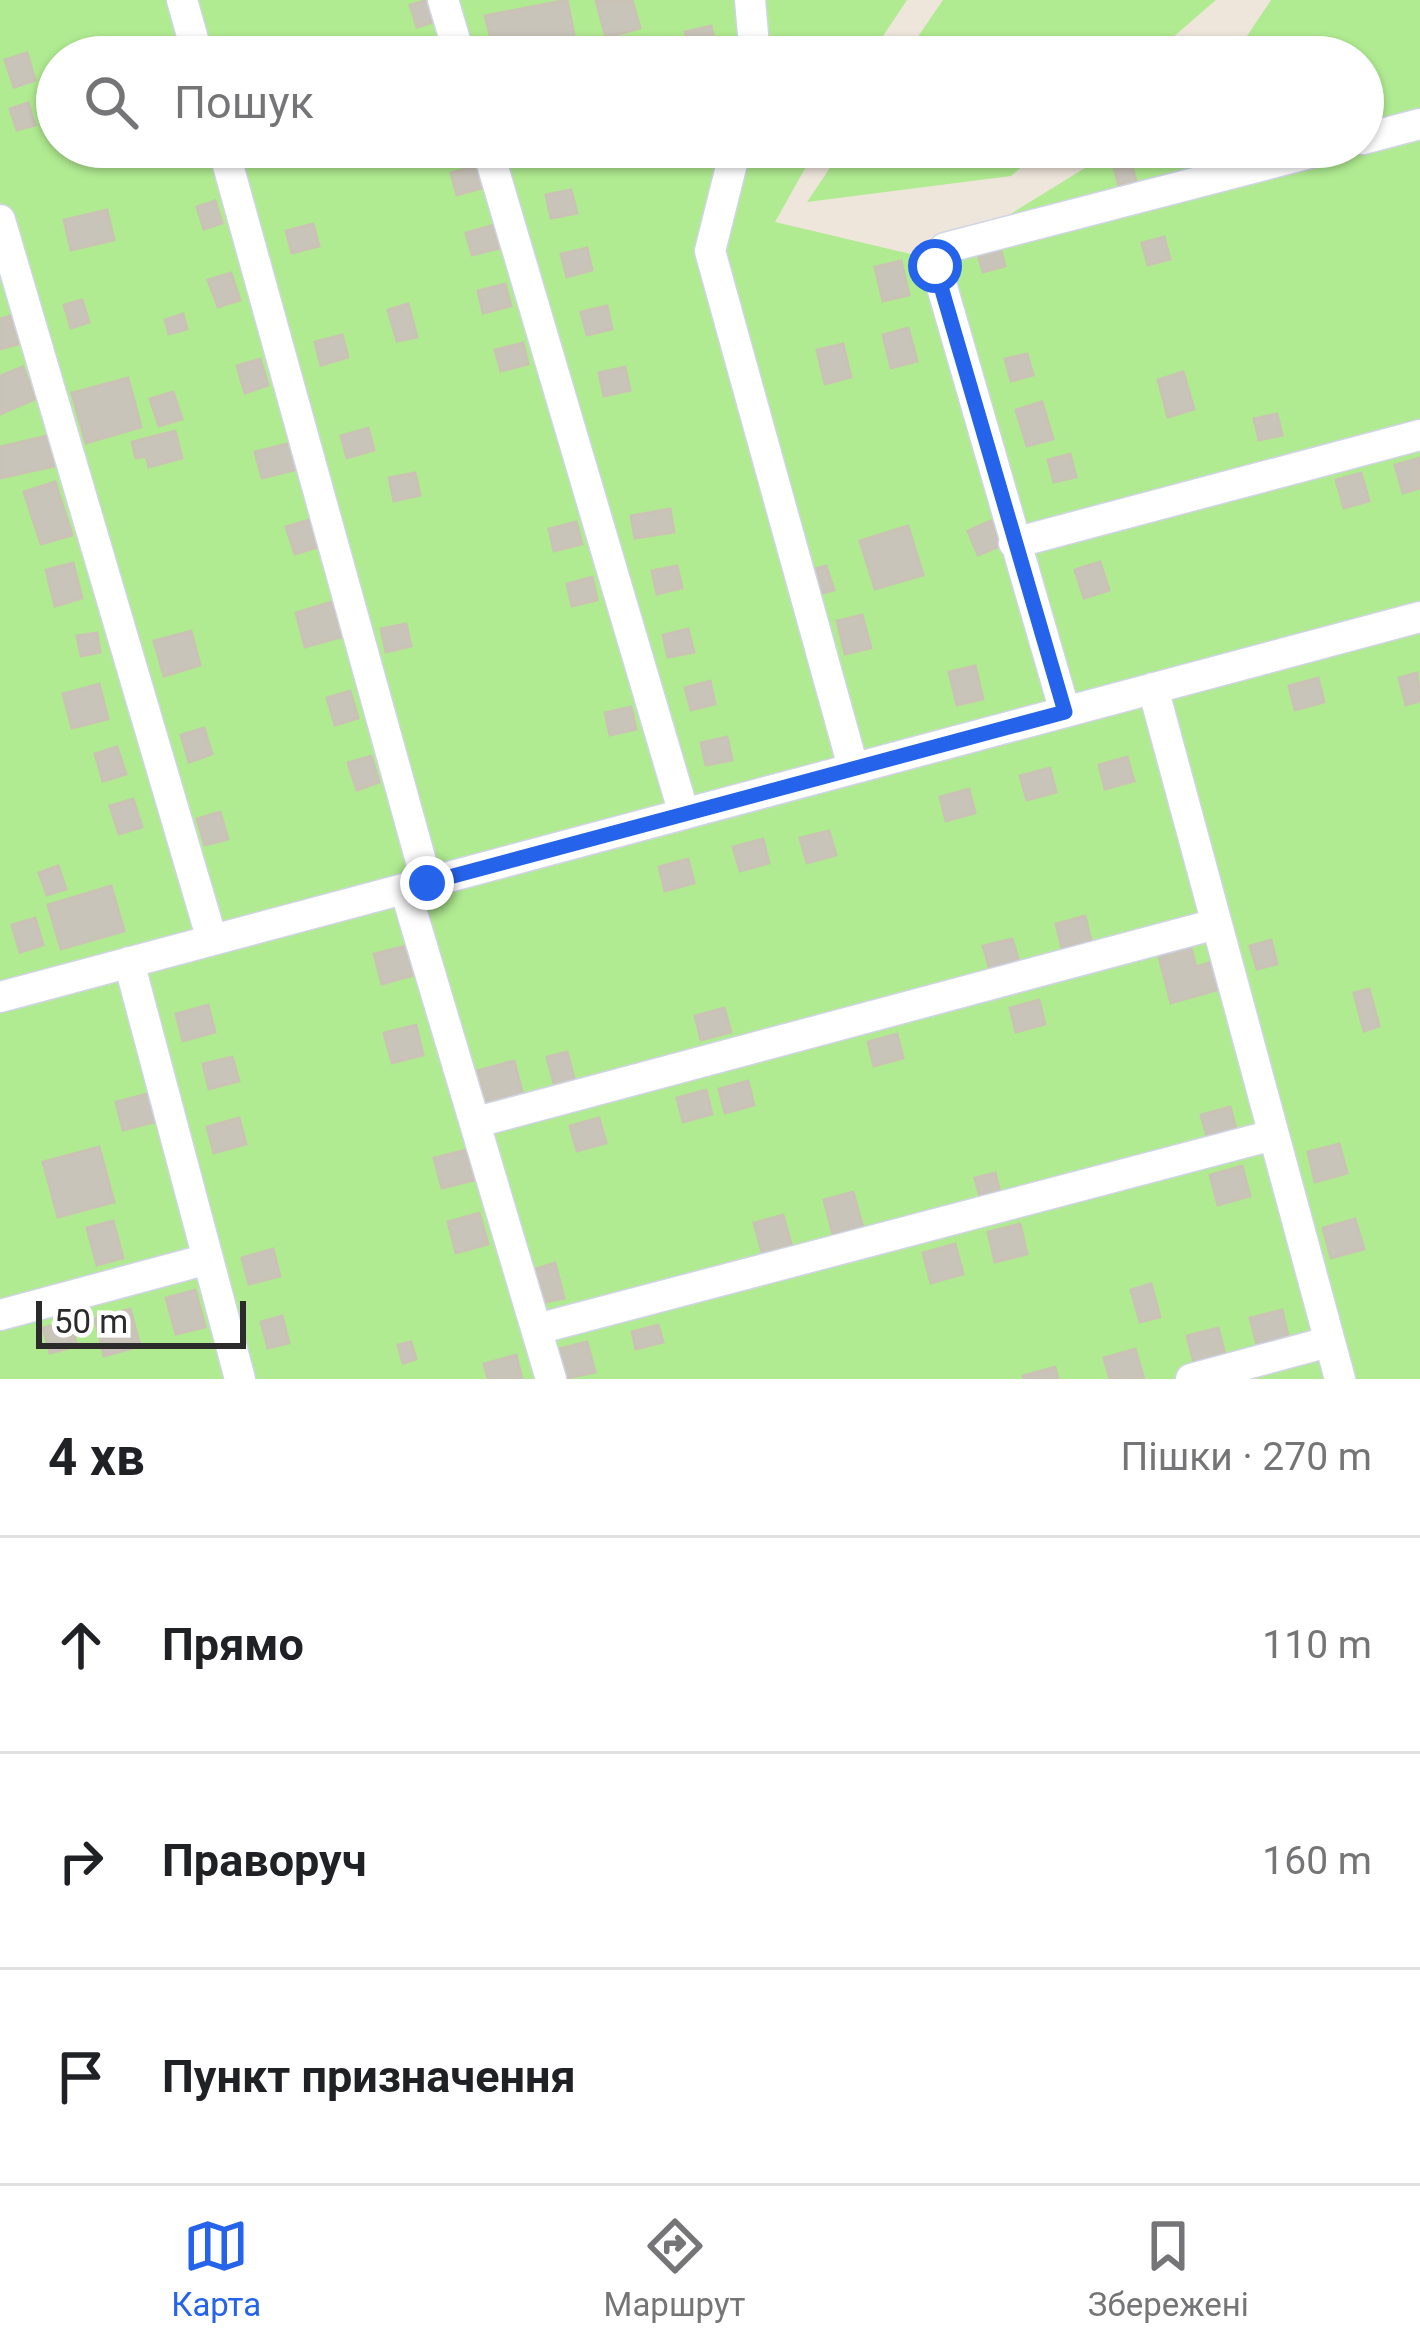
<!DOCTYPE html>
<html lang="uk">
<meta charset="utf-8">
<style>
:root{--surface:#fff;--page:#f2f2f2;--text:#202124;--muted:#757577;--line:#e0e0e0;--accent:#2563eb}
body{margin:0;font-family:Roboto,sans-serif;background:var(--page);color:var(--text)}
.scale{position:absolute;left:36px;bottom:30px;width:210px;box-sizing:border-box;padding-left:12px;border:6px solid #2b2b2b;border-top:0;font-size:33px;line-height:42px;white-space:nowrap;color:#2b2b2b;-webkit-text-stroke:9px #fff;paint-order:stroke}
.stop{position:absolute;width:36px;height:36px;margin:-27px;border:9px solid #2563eb;border-radius:50%;background:#fff}
.stop.end{background:#2563eb;border-color:#fff;box-shadow:0 3px 12px #0008}
.list{margin:0;padding:0;list-style:none}
h2{display:flex;justify-content:space-between;align-items:center;height:156px;margin:0;padding:0 48px;font-size:51px}
h2 small{font-size:39px;font-weight:400;color:var(--muted)}
.list li{display:grid;grid-template-columns:78px 1fr auto;gap:36px;align-items:center;box-sizing:border-box;height:216px;padding:0 48px;border-top:3px solid var(--line)}
.list b{display:block;font-size:45px;white-space:nowrap}
.list em{font-size:39px;font-style:normal;color:var(--muted)}
.icon{flex:none;width:66px;height:66px;fill:none;stroke:currentColor;stroke-width:2;stroke-linecap:round;stroke-linejoin:round}
.map{position:relative;flex:none;width:1420px;height:1379px;overflow:hidden}
.search{position:absolute;background:var(--surface);box-shadow:0 3px 9px #0004;left:36px;right:36px;top:36px;height:132px;display:flex;align-items:center;gap:30px;box-sizing:border-box;padding:0 42px;border-radius:66px;color:var(--muted);font-size:45px}
.sheet{height:804px;background:var(--surface)}
nav{display:flex;justify-content:space-around;align-items:center;box-sizing:border-box;height:168px;border-top:3px solid var(--line);background:var(--surface);font-size:33px;color:var(--muted)}
nav a{display:grid;justify-items:center;gap:6px}
nav .on{color:var(--accent)}
.map>svg:first-child{display:block}
</style>
<div class="map">
<svg width="1420" height="1379" viewBox="0 0 1420 1379">
<rect width="100%" height="100%" fill="#eee6db"/>
<path fill="#b0eb91" d="M0,0H907L869,57H57V147H817L775,222L936,260L1119,147H1363V57H1233L1271,0H1420V1379H0Z
M943,0H1216L1150,57H904Z
M844,147H1045L1011,176L807,202Z"/>
<path fill="#c9c4ba" stroke="#cac2b4" stroke-width="3" d="M429,0L436,21L417,27L410,5Z
M567,0L576,45L531,57H496L485,16Z
M596,0H632L640,28L606,38Z
M711,26L716,48L691,54L685,32Z
M27,53L35,80L14,87L5,60Z
M1375,97L1381,119L1363,123V100Z
M28,103L35,125L17,130L10,109Z
M536,147H561L564,156L541,163Z
M1130,159L1136,181L1119,186L1113,164Z
M479,165L485,187L457,195L451,173Z
M571,190L577,213L551,218L546,195Z
M215,201L222,223L204,229L197,207Z
M107,210L114,240L71,250L64,220Z
M313,224L319,246L292,253L286,231Z
M494,225L500,248L472,255L466,233Z
M1164,237L1170,259L1148,265L1142,243Z
M999,244L1005,266L983,272L977,250Z
M587,248L592,270L567,277L561,254Z
M901,261L909,295L883,301L875,267Z
M231,273L240,300L218,307L208,280Z
M505,284L511,306L483,313L478,291Z
M82,300L89,322L71,328L64,305Z
M408,304L417,337L397,341L388,310Z
M607,306L612,329L587,335L581,312Z
M183,314L187,329L169,334L165,320Z
M10,316L18,344L0,349V319Z
M908,328L917,361L891,368L883,335Z
M342,335L348,357L321,365L315,342Z
M523,343L528,364L501,371L495,350Z
M843,344L851,377L825,384L817,350Z
M1027,354L1033,375L1011,381L1005,359Z
M260,359L268,385L245,393L237,366Z
M23,367L35,399L0,414V376Z
M625,367L630,390L604,396L599,373Z
M1183,372L1194,409L1168,417L1158,380Z
M128,378L141,427L86,443L72,393Z
M173,392L182,419L159,426L150,399Z
M1042,402L1053,439L1027,446L1016,410Z
M1277,414L1282,435L1259,440L1254,419Z
M368,428L374,450L347,458L341,436Z
M175,431L182,458L149,467L146,456L136,458L132,442Z
M47,436L54,466L0,478V447Z
M291,443L298,469L262,478L255,452Z
M1070,454L1076,477L1054,482L1048,460Z
M1420,458V488L1403,493L1395,465Z
M415,473L420,495L394,501L389,478Z
M1361,473L1369,501L1344,508L1336,480Z
M55,482L72,535L41,544L24,492Z
M670,509L674,532L635,538L631,516Z
M309,520L318,547L295,554L286,527Z
M991,521L1002,545L978,555L968,531Z
M576,522L582,544L554,551L549,529Z
M908,526L923,575L875,589L860,541Z
M1100,562L1109,590L1084,598L1075,570Z
M73,563L82,598L55,606L46,570Z
M677,566L682,588L657,594L652,571Z
M826,566L834,590L819,594L812,570Z
M592,577L597,600L572,606L567,584Z
M332,602L341,637L305,647L296,613Z
M862,615L871,648L845,654L837,621Z
M406,624L411,646L386,652L381,629Z
M688,629L694,652L668,657L663,635Z
M191,631L200,665L164,676L154,641Z
M97,633L100,652L81,656L77,636Z
M975,666L983,699L957,705L949,672Z
M1417,673L1420,701L1406,705L1399,678Z
M1318,678L1324,702L1295,710L1289,686Z
M710,681L715,704L691,710L685,688Z
M99,684L108,719L72,728L63,694Z
M350,691L358,718L335,725L327,698Z
M631,707L636,729L610,735L605,713Z
M204,728L212,754L189,762L181,735Z
M727,737L732,760L706,765L701,743Z
M117,747L126,774L103,781L95,754Z
M371,756L379,782L357,790L348,763Z
M1127,757L1134,781L1105,789L1099,765Z
M1050,768L1056,792L1027,800L1020,776Z
M969,789L975,813L946,821L940,797Z
M133,799L142,827L119,834L110,806Z
M220,812L228,839L205,845L197,819Z
M829,831L836,855L807,863L800,838Z
M763,839L769,863L740,871L733,847Z
M688,859L694,883L665,891L659,867Z
M58,866L66,889L47,895L39,873Z
M111,886L124,931L61,949L48,905Z
M1085,916L1091,941L1062,948L1056,924Z
M35,918L43,945L20,952L12,925Z
M1012,939L1019,962L990,970L983,946Z
M1271,940L1277,964L1257,969L1250,946Z
M1190,945L1196,967L1213,962L1220,989L1171,1003L1158,953Z
M406,946L414,975L382,984L374,954Z
M1369,989L1379,1026L1364,1031L1354,993Z
M1039,1000L1045,1024L1016,1032L1010,1008Z
M208,1005L215,1032L183,1041L176,1014Z
M724,1008L731,1032L701,1040L695,1016Z
M416,1025L423,1055L392,1063L384,1033Z
M897,1034L903,1058L874,1066L868,1042Z
M567,1052L575,1082L555,1087L547,1057Z
M232,1057L239,1081L209,1089L203,1064Z
M514,1061L523,1095L486,1105L477,1071Z
M748,1081L754,1105L725,1113L719,1089Z
M706,1090L712,1114L683,1122L677,1098Z
M155,1092L162,1120L123,1130L116,1102Z
M1230,1107L1237,1132L1208,1140L1201,1115Z
M239,1118L246,1144L214,1153L207,1127Z
M599,1118L606,1143L577,1151L570,1126Z
M1339,1144L1347,1173L1315,1182L1308,1152Z
M99,1147L114,1202L58,1217L43,1162Z
M466,1150L474,1180L442,1188L434,1158Z
M1242,1166L1250,1196L1218,1205L1210,1175Z
M995,1173L1002,1199L982,1205L975,1178Z
M853,1192L863,1228L833,1235L824,1200Z
M479,1213L488,1244L456,1253L448,1222Z
M783,1215L793,1251L764,1259L754,1223Z
M1355,1219L1364,1249L1331,1258L1323,1228Z
M113,1221L123,1258L97,1265L87,1228Z
M1020,1224L1027,1254L995,1262L988,1232Z
M955,1244L963,1274L931,1283L923,1253Z
M273,1249L280,1276L249,1284L242,1258Z
M555,1263L564,1298L545,1302L536,1269Z
M1151,1284L1160,1317L1140,1322L1131,1290Z
M195,1290L205,1327L176,1334L166,1298Z
M130,1309L140,1346L104,1356L95,1319Z
M1282,1310L1289,1340L1258,1348L1250,1318Z
M282,1316L289,1343L268,1348L261,1322Z
M70,1321L77,1346L50,1353L43,1328Z
M658,1325L663,1342L636,1349L632,1332Z
M1218,1328L1226,1358L1195,1366L1187,1336Z
M411,1342L416,1359L403,1363L398,1345Z
M587,1342L595,1372L563,1379L555,1350Z
M1135,1349L1144,1379H1110L1104,1358Z
M516,1355L522,1379H488L484,1364Z
M1055,1367L1058,1379H1024L1023,1376Z"/>
<g fill="none" stroke-linecap="round" stroke-linejoin="round">
<g stroke="#d0d4e5" stroke-width="33">
<path id="street" d="M182,0L198,57
M443,0L460,57
M750,0L755,57
M1363,139L1420,124
M223,147L427,883
M487,147L684,814
M736,147L710,251L853,767
M0,220L212,940
M1014,543L1420,435
M1153,688L1340,1379
M1065,712L936,266L945,248L1333,147
M405,889L551,1379
M129,962L240,1379
M0,997L1420,617
M477,1122L1216,924
M0,1315L208,1259
M537,1329L1273,1135
M1191,1379L1328,1342"/>
</g>
<use href="#street" stroke="#fff" stroke-width="30"/>
</g>
<g fill="none" stroke-linecap="round" stroke-linejoin="round">
<path stroke="#2563eb" stroke-width="15" d="M427,883L1065,712L935,266"/>
</g>
</svg>
<div class="scale">50 m</div>
<div class="stop" style="left:935px;top:266px"></div>
<div class="stop end" style="left:427px;top:883px"></div>
<div class="search"><svg class="icon" aria-label="search" viewBox="0 0 24 24"><circle cx="10" cy="10" r="6"/><path d="M15 15l6 6"/></svg>Пошук</div>
</div>
<section class="sheet">
<h2>4 хв<small>Пішки · 270 m</small></h2>
<ul class="list">
<li><svg class="icon" aria-label="ahead" viewBox="0 0 24 24"><path d="M12 20V5M6 11l6-6 6 6"/></svg><div><b>Прямо</b></div><em>110 m</em></li>
<li><svg class="icon" aria-label="right" viewBox="0 0 24 24"><path d="M7 20v-9h11M14 6l5 5-5 5"/></svg><div><b>Праворуч</b></div><em>160 m</em></li>
<li><svg class="icon" aria-label="arrive" viewBox="0 0 24 24"><path d="M6 21V4h12l-3 4 3 4H6"/></svg><div><b>Пункт призначення</b></div></li>
</ul>
</section>
<nav>
<a class="on"><svg class="icon" aria-label="map" viewBox="0 0 24 24"><path d="M3 6l6-2 6 2 6-2v14l-6 2-6-2-6 2zM9 4v14M15 6v14"/></svg>Карта</a>
<a><svg class="icon" aria-label="directions" viewBox="0 0 24 24"><path d="M12 3l9 9-9 9-9-9zM9 14v-3h6M13 9l2 2-2 2"/></svg>Маршрут</a>
<a><svg class="icon" aria-label="saved" viewBox="0 0 24 24"><path d="M7 4h10v16l-5-4-5 4z"/></svg>Збережені</a>
</nav>
